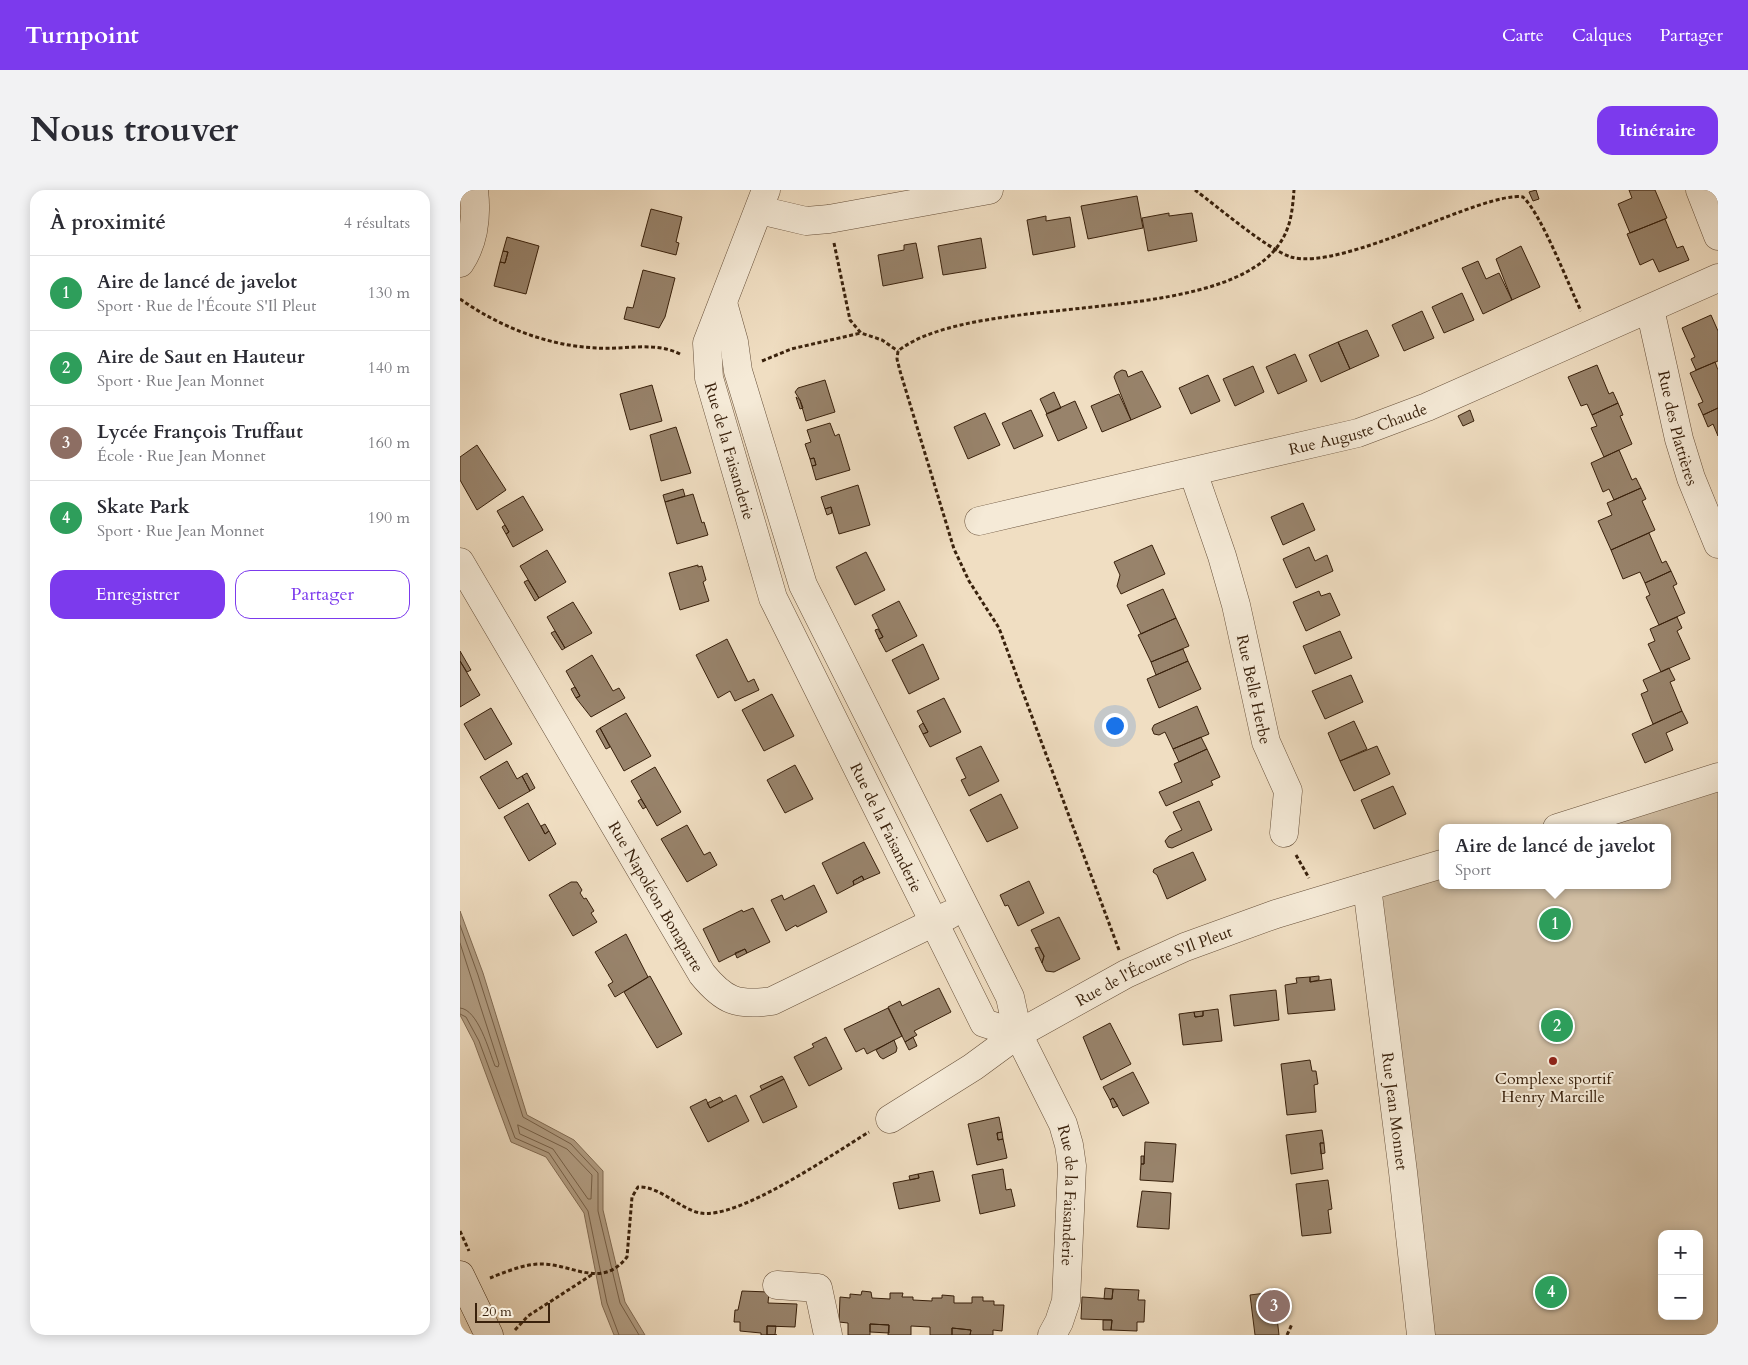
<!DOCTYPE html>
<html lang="fr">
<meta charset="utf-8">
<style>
:root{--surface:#fff;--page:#f2f2f3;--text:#2b2b33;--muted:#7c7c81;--line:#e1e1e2;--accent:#7c3aed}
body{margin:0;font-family:Cardo,serif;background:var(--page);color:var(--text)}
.controls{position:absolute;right:15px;bottom:15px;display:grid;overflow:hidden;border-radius:10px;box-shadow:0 2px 12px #0003}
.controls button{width:45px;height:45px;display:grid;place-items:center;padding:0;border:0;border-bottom:1px solid var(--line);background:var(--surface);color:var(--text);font:25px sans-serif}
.scale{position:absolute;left:15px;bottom:12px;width:75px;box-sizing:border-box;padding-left:5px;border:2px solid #39210c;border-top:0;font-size:14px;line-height:18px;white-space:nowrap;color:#39210c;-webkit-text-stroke:4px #f5ead7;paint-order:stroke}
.you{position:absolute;left:654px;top:535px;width:18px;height:18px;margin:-12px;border:4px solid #fff;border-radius:50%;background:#1a73e8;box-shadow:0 0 0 8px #1a73e833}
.badge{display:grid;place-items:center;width:32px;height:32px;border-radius:50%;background:var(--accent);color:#fff;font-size:16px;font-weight:700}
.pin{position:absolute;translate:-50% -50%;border:2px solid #fff;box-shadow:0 1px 5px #0006}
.popup{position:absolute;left:979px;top:634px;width:232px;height:65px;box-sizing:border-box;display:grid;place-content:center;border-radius:10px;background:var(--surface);filter:drop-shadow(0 1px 4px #0005);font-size:16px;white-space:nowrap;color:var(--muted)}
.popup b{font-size:19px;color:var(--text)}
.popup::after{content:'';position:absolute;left:50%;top:100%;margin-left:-10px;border:10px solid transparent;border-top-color:var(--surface)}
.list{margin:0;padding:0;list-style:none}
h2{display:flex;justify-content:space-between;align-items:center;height:65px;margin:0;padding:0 20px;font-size:21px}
h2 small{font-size:16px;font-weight:400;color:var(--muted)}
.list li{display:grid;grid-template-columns:32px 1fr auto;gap:15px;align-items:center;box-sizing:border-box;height:75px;padding:0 20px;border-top:1px solid var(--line)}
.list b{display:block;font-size:19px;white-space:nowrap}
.list p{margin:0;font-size:16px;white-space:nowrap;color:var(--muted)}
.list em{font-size:16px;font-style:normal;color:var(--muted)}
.actions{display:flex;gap:10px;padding:15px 20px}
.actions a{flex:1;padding:11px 0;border:1px solid var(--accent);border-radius:15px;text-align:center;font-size:18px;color:var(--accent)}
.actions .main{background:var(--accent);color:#fff}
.map{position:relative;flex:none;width:1258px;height:1145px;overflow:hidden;border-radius:15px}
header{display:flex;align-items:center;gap:30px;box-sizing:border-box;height:70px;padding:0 25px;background:var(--accent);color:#fff}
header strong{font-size:24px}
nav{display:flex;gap:28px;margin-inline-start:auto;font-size:18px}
.intro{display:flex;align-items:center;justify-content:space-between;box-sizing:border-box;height:120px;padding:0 30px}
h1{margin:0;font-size:35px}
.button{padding:12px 22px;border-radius:15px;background:var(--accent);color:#fff;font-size:18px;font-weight:700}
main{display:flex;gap:30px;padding:0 30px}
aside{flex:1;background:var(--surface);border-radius:15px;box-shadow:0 2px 12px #0003}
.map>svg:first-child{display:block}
</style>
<header>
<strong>Turnpoint</strong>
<nav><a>Carte</a><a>Calques</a><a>Partager</a></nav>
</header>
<div class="intro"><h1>Nous trouver</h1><a class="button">Itinéraire</a></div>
<main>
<aside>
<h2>À proximité<small>4 résultats</small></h2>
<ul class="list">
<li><span class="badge" style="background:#2e9e5b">1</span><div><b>Aire de lancé de javelot</b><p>Sport · Rue de l'Écoute S'Il Pleut</p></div><em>130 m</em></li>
<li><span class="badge" style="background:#2e9e5b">2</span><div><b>Aire de Saut en Hauteur</b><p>Sport · Rue Jean Monnet</p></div><em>140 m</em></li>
<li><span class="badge" style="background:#8d6e63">3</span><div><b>Lycée François Truffaut</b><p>École · Rue Jean Monnet</p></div><em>160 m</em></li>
<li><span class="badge" style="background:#2e9e5b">4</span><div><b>Skate Park</b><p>Sport · Rue Jean Monnet</p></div><em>190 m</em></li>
</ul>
<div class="actions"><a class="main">Enregistrer</a><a>Partager</a></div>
</aside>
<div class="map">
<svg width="1258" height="1145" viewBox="0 0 1258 1145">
<rect width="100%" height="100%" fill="#f0dec2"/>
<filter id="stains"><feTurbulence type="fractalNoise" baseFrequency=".004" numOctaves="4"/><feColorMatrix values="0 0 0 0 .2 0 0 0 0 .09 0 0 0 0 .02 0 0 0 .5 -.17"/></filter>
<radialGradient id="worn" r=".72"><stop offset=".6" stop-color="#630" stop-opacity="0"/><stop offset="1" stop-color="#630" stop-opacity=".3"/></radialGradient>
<path fill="#d1bea3" stroke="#857058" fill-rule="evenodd" d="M1258,587V1145H962L908,697L982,674V695H1208V638H1097ZM1202,1044H1239V1126H1202Z"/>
<path fill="#b29e84" stroke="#826c54" d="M0,721L23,783L67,925L114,950L143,981V1020L165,1112L185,1145H154L142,1115L124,1023L86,967L51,952L14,852L0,825Z"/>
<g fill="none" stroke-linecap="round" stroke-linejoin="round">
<path stroke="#766048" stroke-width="1" d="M0,735L18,785L63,927L111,954L138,983V1021L160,1113L179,1145
M0,753L39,874L38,877L35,876C29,861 18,819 0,818
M0,824L6,827L19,851L55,948L89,963L128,1021L147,1113L159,1145
M58,935L107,959L132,985L131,1009H128L93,959L60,944Z"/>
</g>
<path fill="#98836b" stroke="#39210c" d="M1076,0L1079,9L1073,11L1069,2Z
M1169,0H1195L1207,28L1170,43L1158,14L1172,8Z
M677,6L683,38L628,49L621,16Z
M191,19L222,27L216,52L219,53L216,65L181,56Z
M709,23V26L732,23L737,51L688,61L682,28Z
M586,26V31L610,27L615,57L573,65L567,30Z
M1205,29L1217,58L1223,56L1229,70L1199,82L1193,69L1180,75L1167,44Z
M47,47L79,56L66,104L34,96L40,72L45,73L48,62L43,61Z
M521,48L526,78L483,85L478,56Z
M456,53L463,88L423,96L418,65L444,60V55Z
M1061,56L1080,97L1052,110L1036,69Z
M43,61L48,62L45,73L40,72Z
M1018,71L1026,89L1039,83L1052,110L1023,124L1002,78Z
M183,80L215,88L205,127L199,138L164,129L167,117L173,118Z
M1002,103L1014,130L984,143L972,117Z
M962,121L974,148L944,161L932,135Z
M1251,125L1258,141V171L1236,180L1231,169L1235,167L1222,138Z
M907,140L919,166L890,179L878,152Z
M878,152L890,179L861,192L849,165Z
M835,164L847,191L818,204L806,177Z
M1255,172L1258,180V218L1243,225L1238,214L1243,212L1230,183Z
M1137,175L1149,204L1153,202L1158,213L1132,225L1127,214L1121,216L1108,187Z
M793,176L804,202L775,216L763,189Z
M662,180L666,181L668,187L682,181L701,217L671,230L654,187L656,183Z
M748,185L760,211L731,224L719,198Z
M365,190L375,222L346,231L340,210L335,202L338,198Z
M192,195L202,231L170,240L160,204Z
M594,202L601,218L587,224L580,209Z
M659,204L671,230L642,242L631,216Z
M336,207L340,210L343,218L340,219Z
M615,211L627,238L598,251L586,224Z
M1158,213L1163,225L1160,226L1172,254L1144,267L1131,238L1137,236L1132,225Z
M1258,218V246L1253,234L1248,237L1243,225Z
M571,220L583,246L554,259L542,233Z
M1010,220L1014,231L1003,236L998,226Z
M525,223L540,255L508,269L494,237Z
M370,233L375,246L379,244L390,280L356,290L352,276L356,275L354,268L350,269L345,254L351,252L347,240Z
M216,237L231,283L201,291L190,245Z
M17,255L46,300L17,320L0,290V267Z
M1159,260L1172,290L1176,288L1181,298L1154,310L1149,299L1143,302L1131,273Z
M354,268L356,275L352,276L350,269Z
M398,295L410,335L379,344L371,317L365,319L361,307Z
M1181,298L1186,309L1182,311L1195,340L1151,360L1138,331L1152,325L1147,313Z
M223,299L225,306L205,312L203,305Z
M233,304L242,333L244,332L248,345L217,354L205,312Z
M63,306L83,340L53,357L46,344L49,342L37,321Z
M843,313L855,340L823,355L811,327Z
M371,317L372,323L367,325L365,319Z
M45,335L49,342L46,344L42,337Z
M1189,343L1202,373L1206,371L1211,381L1185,393L1180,382L1163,389L1151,360Z
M692,355L705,384L661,404L657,396L660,385L654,372Z
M849,357L855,371L867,365L873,381L836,398L823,369Z
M87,360L106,392L79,408L60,376Z
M406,362L425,400L395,415L376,377Z
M238,375V377L242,376L246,390L243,392L249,411L220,420L209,383Z
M1211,381L1217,394L1213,396L1225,423L1199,435L1186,407L1190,405L1185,393Z
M68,390L79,408L75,411L64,392Z
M703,399L716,428L681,444L667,415Z
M859,401L861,406L870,403L880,425L846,441L833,412Z
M439,411L457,446L426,462L419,449L423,447L412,425Z
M113,412L132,443L105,458L87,427Z
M1217,427L1222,438L1217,441L1230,469L1201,482L1188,454L1195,451L1190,439Z
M716,428L729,456L691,472L678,445Z
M418,439L423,447L419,449L415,440Z
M95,441L105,458L102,460L91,443Z
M880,441L892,468L855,484L843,456Z
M267,449L288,492L294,489L299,500L275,511L270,501L258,508L236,465Z
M463,454L479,489L449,504L432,470Z
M723,459L728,471L696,485L691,472Z
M0,461L11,480L7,482L0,471Z
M132,465L153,501L159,498L165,508L131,527L116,508L120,506L106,481Z
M0,471L20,505L0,517Z
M728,471L741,499L699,518L687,489Z
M1209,478L1215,490L1210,492L1222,521L1193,534L1181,504L1188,501L1183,490Z
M891,485L903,512L865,529L852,501Z
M115,497L120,506L116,508L111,499Z
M312,504L334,546L304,561L282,520Z
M484,508L501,542L470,557L463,544L468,542L457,521Z
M737,516L749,544L713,559L705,542L699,545L694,544L692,539L694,535Z
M31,518L52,554L25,570L4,534Z
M1222,521L1228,533L1206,543L1213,560L1185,573L1172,544Z
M166,523L191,566L164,581L140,538Z
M894,531L907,559L880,571L868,543Z
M463,533L468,542L463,544L459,536Z
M140,538L150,557L146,559L136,541Z
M741,547L747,559L719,572L713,559Z
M521,556L539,591L509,606L501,590L506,588L496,568Z
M917,556L930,584L894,601L880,571Z
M747,559L760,587L751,591L753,595L706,616L699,602L722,592L714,574Z
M47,571L57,589L62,586L70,601L39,619L20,587Z
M335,575L353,609L325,623L307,590Z
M195,577L221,622L197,636L171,591Z
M67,583L75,598L70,601L62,586Z
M933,596L946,624L914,639L901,610Z
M541,604L558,638L527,652L510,620Z
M181,609L186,617L183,619L178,611Z
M739,611L752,640L712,658L708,657L705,651L709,646L722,640L713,622Z
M68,613L85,644L89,641L96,654L69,671L44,627Z
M85,634L89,641L85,644L81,636Z
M227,635L244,665L250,662L257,675L227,692L201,649Z
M404,652L420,683L404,690L402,686L393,691L394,695L377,704L362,673Z
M733,662L746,690L707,709L697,685L693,682L694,679Z
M402,686L404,690L394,695L393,691Z
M569,691L584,723L558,736L548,715L545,716L540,705Z
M111,692H117L122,700L120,703L124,709L126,708L134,721L131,723L137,732L113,746L89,705Z
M354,695L367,722L337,737L336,735L326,741L311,710L322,705L324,710Z
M293,718L310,752L287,763L285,759L259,772L243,739L282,720L283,722Z
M599,727L620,769L594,782L586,781L582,773L584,766L571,740Z
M166,744L188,787L155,807L148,795L153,792L135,762Z
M579,757L584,766L582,773L575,758Z
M285,759L287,763L277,768L275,763Z
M190,786L222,844L197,858L164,802Z
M859,786V790L850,792V787Z
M850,787V792L871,789L875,820L828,824L825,795L837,793L836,788Z
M479,798L491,822L454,841L457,845L445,852L428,817L440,811L442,816Z
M816,800L819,830L774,836L770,805Z
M428,818L442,846L407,864L404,858L396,862L384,839Z
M758,819L762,851L723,855L719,824L734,822L735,827L743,826V821Z
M743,821V826L735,827L734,822Z
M650,833L671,874L641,890L623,847Z
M366,847L382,879L349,896L334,867L354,857L352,854Z
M453,847L457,856L449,860L445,852Z
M434,850L437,858L436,862L423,869L420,867L416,860Z
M850,870L852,881H856L858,894L854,895L856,922L827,925L821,874Z
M673,882L689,913L663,926L653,908L650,910L643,897Z
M322,886L324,889L302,900L300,896Z
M324,889L337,917L303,933L290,906Z
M276,905L289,931L248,952L230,917L246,909L250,918Z
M260,907L263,911L250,918L247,913Z
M653,908L658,916L653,918L650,910Z
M539,927L542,942L537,943L538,950L543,949L547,968L517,975L508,934Z
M862,940L864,953H860L863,979L831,984L826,945Z
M542,942L543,949L538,950L537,943Z
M685,952L716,954L713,992L680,990L681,974H684Z
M860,953H864L865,963L861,964Z
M681,966H684V974H681Z
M543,979L546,1000L551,999L555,1016L520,1024L512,985Z
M473,981L480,1011L439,1019L433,993L459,988L458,984Z
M458,984L459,988L450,990L449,986Z
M868,990L872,1019L868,1020L871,1043L842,1046L836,994Z
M682,1001L711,1003L709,1039L677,1037Z
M645,1098L653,1099L652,1109H644Z
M653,1099L679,1100L678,1110H685L684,1132H677V1141L651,1140L652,1130L621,1129L622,1107L652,1109Z
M282,1101L309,1102L308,1113L337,1114L335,1137L307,1136V1145H317H301V1143L280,1141V1132H274L275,1120H278Z
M402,1101L411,1102L412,1108L430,1109V1103H443L442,1107H453V1110L472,1111V1108H482V1105L494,1106V1113H512V1107H523V1111H534V1115H544L542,1141L533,1140V1145H510L511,1140L492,1138V1145H470V1137L451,1136V1145H428L429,1135L410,1134V1145H388V1133L379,1132L380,1107L390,1108V1104L401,1105Z
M814,1102L819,1145H795L790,1105Z
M643,1130H652L651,1140H643Z
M410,1134L429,1135V1143L410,1142Z
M307,1136H316L315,1145H307Z
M492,1138L511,1140L510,1145H492Z"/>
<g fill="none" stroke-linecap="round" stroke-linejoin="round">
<g stroke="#67503a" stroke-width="29">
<g id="street">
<path id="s1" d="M306,0L247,153L249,188L313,408L524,833L558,844"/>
<path d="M1240,0L1258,46"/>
<path d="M299,20L346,31L369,29L529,0"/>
<path d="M0,73C15,51 17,26 14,0"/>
<path id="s2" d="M263,113L274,152L278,181L343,395L550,807L558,844L603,934L609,955L612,976L606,1111L599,1132L592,1145"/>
<path id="s3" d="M1190,119L1219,249L1231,288L1258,354"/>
<path id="s4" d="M733,282L762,366L776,415L806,552L828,601L824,643"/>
<path id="s5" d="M519,331L898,243L967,217L1258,88"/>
<path id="s6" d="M0,372L242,784C264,811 277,816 312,811L489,725"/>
<path d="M1097,638L1258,587"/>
<path id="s7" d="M907,697L943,982L961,1145"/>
<path id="s8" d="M430,929L513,877L558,844L666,784L725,757L816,724L982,674"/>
<path d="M317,1095L358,1098L368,1145"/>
</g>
</g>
<g stroke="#39210c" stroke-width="29">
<path id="secondary" d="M0,1085L29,1145"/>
</g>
<path stroke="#39210c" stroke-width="3" stroke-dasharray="4 2.5" stroke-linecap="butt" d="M735,0C758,17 807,59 831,67C883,82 1025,0 1063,7C1082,25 1108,94 1121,121
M374,53L390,130L401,143L422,150L438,161
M0,109C40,137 88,156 137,158C163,160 195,151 220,164
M302,171L331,159L401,143
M836,665L849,688
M659,760L546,457L539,438L509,391L494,359L440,181L437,169L438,161C519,97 791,144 828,37C832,26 833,12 834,0
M0,1041L9,1061
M30,1088C45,1082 67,1073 83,1074C114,1075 142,1099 167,1067L172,1007L178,997C200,996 218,1018 240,1023C279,1030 374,963 409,942
M55,1140L68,1126L133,1084
M827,1145L832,1134"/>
<use href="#street" stroke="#f5ead7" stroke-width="28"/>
<use href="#secondary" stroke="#f5ead7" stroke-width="28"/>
</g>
<circle fill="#8f2418" stroke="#f5ead7" stroke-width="2" cx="1093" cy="871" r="5"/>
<g text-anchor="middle" stroke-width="4" stroke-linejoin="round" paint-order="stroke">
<g font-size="16" fill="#39210c" stroke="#f5ead7">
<text dy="6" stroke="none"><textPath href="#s5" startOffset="390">Rue Auguste Chaude</textPath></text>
<text dy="6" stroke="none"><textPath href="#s3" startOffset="122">Rue des Plattières</textPath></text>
<text dy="6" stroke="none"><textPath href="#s1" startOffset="275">Rue de la Faisanderie</textPath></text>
<text dy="6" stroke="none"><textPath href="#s4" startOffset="226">Rue Belle Herbe</textPath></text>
<text dy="6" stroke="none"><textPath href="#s1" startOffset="684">Rue de la Faisanderie</textPath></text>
<text dy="6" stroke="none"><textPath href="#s6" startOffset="388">Rue Napoléon Bonaparte</textPath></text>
<text dy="6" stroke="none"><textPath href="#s8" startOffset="306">Rue de l'Écoute S'Il Pleut</textPath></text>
<text dy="6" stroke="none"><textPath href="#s7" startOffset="226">Rue Jean Monnet</textPath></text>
<text dy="6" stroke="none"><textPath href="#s2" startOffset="965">Rue de la Faisanderie</textPath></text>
</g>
<g font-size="16" fill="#39210c" stroke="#f5ead7">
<text x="1093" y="894">Complexe sportif<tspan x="1093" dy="18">Henry Marcille</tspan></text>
</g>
</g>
<rect width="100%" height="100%" filter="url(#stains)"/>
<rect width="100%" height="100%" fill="url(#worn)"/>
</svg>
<div class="controls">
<button>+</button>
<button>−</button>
</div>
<div class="scale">20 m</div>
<div class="you"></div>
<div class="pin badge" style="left:1095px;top:734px;background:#2e9e5b">1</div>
<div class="popup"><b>Aire de lancé de javelot</b>Sport</div>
<div class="pin badge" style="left:1097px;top:836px;background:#2e9e5b">2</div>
<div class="pin badge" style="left:814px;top:1116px;background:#8d6e63">3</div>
<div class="pin badge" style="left:1091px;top:1102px;background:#2e9e5b">4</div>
</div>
</main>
